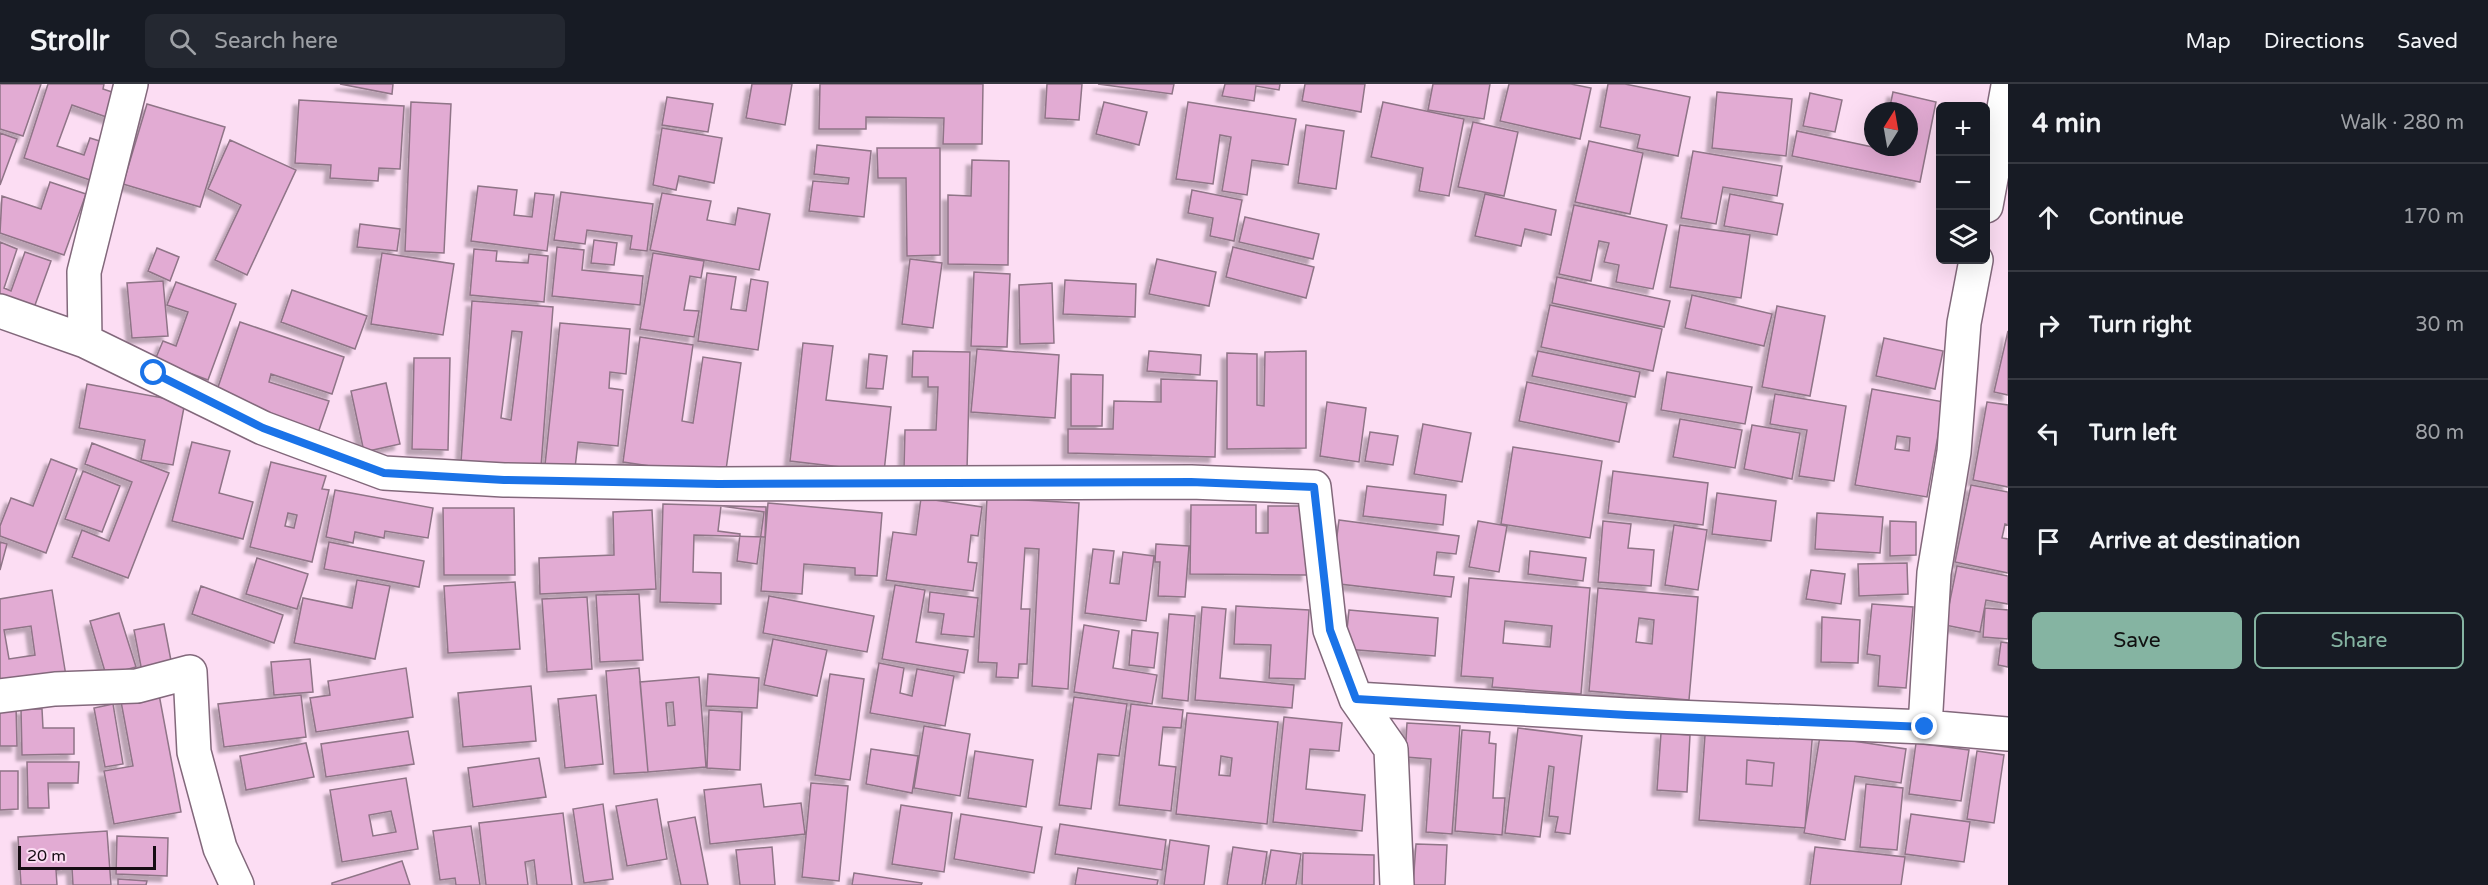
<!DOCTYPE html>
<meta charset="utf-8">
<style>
:root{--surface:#171b24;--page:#242831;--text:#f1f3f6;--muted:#9ea1a6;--line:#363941;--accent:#85b4a2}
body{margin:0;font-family:"Varela Round",sans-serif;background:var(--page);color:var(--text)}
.controls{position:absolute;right:18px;top:18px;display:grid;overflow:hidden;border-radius:9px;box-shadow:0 6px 24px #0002}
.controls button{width:54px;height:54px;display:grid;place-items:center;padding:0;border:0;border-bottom:2px solid var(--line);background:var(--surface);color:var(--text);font:30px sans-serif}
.compass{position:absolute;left:1864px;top:18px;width:54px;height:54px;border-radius:50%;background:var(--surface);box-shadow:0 6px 24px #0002;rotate:11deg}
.scale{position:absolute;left:18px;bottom:15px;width:138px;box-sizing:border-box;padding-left:6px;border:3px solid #160c13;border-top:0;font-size:16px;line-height:21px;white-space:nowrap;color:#160c13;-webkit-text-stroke:4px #fcddf3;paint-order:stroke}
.stop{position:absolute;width:18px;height:18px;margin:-14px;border:4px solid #1a73e8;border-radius:50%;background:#fff}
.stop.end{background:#1a73e8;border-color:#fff;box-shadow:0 2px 6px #0008}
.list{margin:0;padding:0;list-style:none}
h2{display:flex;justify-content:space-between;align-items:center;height:78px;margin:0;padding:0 24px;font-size:26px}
h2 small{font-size:20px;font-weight:400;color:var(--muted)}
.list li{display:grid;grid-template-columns:39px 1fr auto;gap:18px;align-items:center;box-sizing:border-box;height:108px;padding:0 24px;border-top:2px solid var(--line)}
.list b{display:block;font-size:22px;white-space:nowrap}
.list em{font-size:20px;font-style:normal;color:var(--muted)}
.actions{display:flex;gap:12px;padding:18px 24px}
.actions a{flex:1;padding:14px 0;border:2px solid var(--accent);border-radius:9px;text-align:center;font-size:21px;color:var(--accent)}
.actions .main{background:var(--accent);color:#111}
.icon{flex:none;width:33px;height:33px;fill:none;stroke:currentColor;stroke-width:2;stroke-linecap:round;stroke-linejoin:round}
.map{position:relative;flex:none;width:2008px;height:801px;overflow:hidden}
header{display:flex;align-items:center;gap:36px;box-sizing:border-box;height:84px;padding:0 30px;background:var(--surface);border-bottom:2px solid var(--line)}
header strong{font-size:28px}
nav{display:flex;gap:33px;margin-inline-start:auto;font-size:21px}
.search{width:420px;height:54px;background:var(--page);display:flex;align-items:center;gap:15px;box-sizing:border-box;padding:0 21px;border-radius:9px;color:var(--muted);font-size:22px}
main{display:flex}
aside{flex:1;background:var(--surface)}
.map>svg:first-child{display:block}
</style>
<header>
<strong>Strollr</strong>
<div class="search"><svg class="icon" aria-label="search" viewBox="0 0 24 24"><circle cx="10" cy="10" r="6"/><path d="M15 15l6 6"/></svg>Search here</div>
<nav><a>Map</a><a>Directions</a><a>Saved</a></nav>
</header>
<main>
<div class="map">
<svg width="2008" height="801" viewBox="0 0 2008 801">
<defs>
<filter id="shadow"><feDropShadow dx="-5.5" dy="5.5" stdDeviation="1.5" flood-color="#0004"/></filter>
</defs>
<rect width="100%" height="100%" fill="#fcddf3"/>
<path fill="#e2abd3" stroke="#8f7487" stroke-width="1.5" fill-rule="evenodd" filter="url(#shadow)" d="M0,0H41L23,52L0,45Z
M48,0H104L103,5L124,12L115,36L72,21L57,62L84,71L90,54L109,60L96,98L24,74Z
M340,0H393L392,10Z
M752,0H792L785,41L746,34Z
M820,0H983L982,60H943L944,34L866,33V45H819Z
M1047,0H1082L1079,36L1045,34Z
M1098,0H1174L1172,10Z
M1225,0H1280L1279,6L1256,2L1254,17L1222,12Z
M1305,0H1365L1361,28L1302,17Z
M1433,0H1490L1484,35L1428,26Z
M1509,0H1571L1591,4L1580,55L1500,37Z
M1608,0H1625L1690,13L1678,72L1637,64L1640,51L1600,43Z
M1717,8L1792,15L1786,72L1712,64Z
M1893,8L1936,18L1920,98L1792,72L1797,47L1882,65L1909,63V27H1889Z
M1810,9L1842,16L1835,48L1803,42Z
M667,13L713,20L708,48L662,41Z
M299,16L404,22L400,85L379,84L378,97L330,94L331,81L295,79Z
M411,18L451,20L444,169L405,167Z
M1104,18L1147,28L1139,61L1096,50Z
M1188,18L1296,35L1288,81L1252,76L1247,111L1222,107L1231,53L1220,51L1213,100L1176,95Z
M1383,18L1464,35L1449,112L1419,107L1423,84L1371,73Z
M147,20L225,43L200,123L123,100Z
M1473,38L1518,48L1504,112L1458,103Z
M1306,41L1344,47L1336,105L1298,99Z
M662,44L722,54L714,99L679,92L676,106L653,101Z
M0,49L17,55L0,101Z
M230,56L296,86L247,191L215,176L241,121L208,105Z
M1589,57L1643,69L1630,130L1575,118Z
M817,61L871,67L864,133L809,127L813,97L848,100L849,94L814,90Z
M877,64H940V171L907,172L906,94H878Z
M1693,67L1782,82L1777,112L1723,103L1716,140L1681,134Z
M972,76L1009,77L1008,181L948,180V111L971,112Z
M50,98L86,110L64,171L0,149L2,112L41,125Z
M478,102L517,106L514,131L532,133L535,109L554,111L547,167L471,157Z
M1192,106L1242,116L1234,157L1210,152L1213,134L1188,129Z
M561,108L653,120L647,167L630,165L632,152L587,146L585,160L554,156Z
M662,109L711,117L707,136L735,141L738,124L770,130L759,186L650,166Z
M1485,110L1556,126L1551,151L1525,145L1521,162L1475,152Z
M1730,110L1783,120L1777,151L1724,142Z
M1574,121L1667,141L1653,205L1616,198L1619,181L1604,178L1609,159L1599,157L1591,197L1559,190Z
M1245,133L1319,150L1313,175L1239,158Z
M360,140L400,145L397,167L357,163Z
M1680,141L1750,151L1741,214L1670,203Z
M594,156L617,159L614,181L591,179Z
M0,158L17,165L4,204L11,207L25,168L51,177L31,232L0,221Z
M557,163L584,166L582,186L643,192L640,221L552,212Z
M1233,163L1314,183L1306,214L1226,193Z
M157,164L179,173L170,197L148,187Z
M474,165L497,167L496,177L528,179L529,170L548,172L544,218L470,211Z
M382,169L454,180L443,251L371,240Z
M653,169L704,177L701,194L690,192L684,226L699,227L694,253L640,245Z
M910,175L942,179L933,244L902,240Z
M1157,175L1216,188L1209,222L1149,210Z
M974,188L1010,190L1007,263L971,262Z
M707,189L736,193L731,225L746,227L751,195L768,198L758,266L698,257Z
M1557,193L1670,217L1664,243L1552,219Z
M1065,196L1136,200L1135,233L1063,230Z
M163,197L168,252L132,254L127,199Z
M176,198L236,220L208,296L155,276L163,257L176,262L188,228L167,221Z
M1052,199L1054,259L1020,260L1019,201Z
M292,206L367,232L355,265L281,238Z
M1692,211L1772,230L1764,262L1685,244Z
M472,217L553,223L541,383L461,378ZM512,247L522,248L511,336L501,334Z
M1550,221L1662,245L1653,287L1541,263Z
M1777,222L1825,232L1810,312L1762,303Z
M240,238L344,273L332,310L271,290L269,298L329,317L318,349L214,315Z
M560,239L630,245L626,290L610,288L609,304L623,306L618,362L578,358L575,384L545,381Z
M2008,247V311L1994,308Z
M640,253L693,261L682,337L693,339L703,273L741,279L725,393L623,378Z
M1884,254L1943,267L1935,305L1876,292Z
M803,259L833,262L826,316L891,323L884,388L790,377Z
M977,265L1059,271L1055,334L971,328Z
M913,267L970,268L967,386L904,385L905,346H936L938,303H928V293H912Z
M1149,267L1201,271L1200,291L1147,287Z
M1306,267V364L1227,365V269L1257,270V321L1264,322L1265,268Z
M1538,267L1640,288L1635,313L1532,292Z
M869,270L887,272L883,305L866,304Z
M414,274H450L448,366L412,365Z
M1667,288L1752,303L1745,340L1661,326Z
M1071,290L1103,291L1102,342H1071Z
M1161,295L1217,297L1215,373L1068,369V345H1113L1114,317L1161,318Z
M1527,298L1627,319L1619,358L1519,337Z
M386,299L400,360L364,368L351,307Z
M87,300L185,318L173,381L141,376L145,356L79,344Z
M1872,305L1944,318L1927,413L1855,401ZM1897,352L1910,354L1909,367L1895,365Z
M1775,310L1846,322L1834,397L1799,392L1807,346L1770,340Z
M1327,318L1366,324L1359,378L1320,372Z
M1987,318L2008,321V403L1973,396Z
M1680,335L1742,346L1735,384L1673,373Z
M1423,340L1471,349L1462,398L1414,390Z
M1752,341L1800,349L1792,395L1744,385Z
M1370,348L1398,352L1393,381L1365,377Z
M192,358L230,367L219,409L253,418L243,455L172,437Z
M92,359L169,389L128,494L72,473L82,446L109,457L132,398L85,380Z
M1513,363L1602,377L1590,454L1501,440Z
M51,375L77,385L46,469L0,452V442L11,414L33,422Z
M271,378L326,392L322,405L329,406L312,478L250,463ZM288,429L297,431L294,444L285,442Z
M83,387L120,402L102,448L65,435Z
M1613,387L1708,399L1703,441L1608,429Z
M1971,401L2008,408V441L2005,440L2002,454L2008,455V489L1955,478Z
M1367,402L1446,411L1443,441L1363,432Z
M335,406L433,424L428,454L385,447L384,454L355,448L353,459L326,453Z
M1717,409L1776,417L1771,457L1712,450Z
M921,414L982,423L978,452L971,451L968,478L977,479L973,507L886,496L893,448L916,451Z
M987,414L1079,419L1068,605L1032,602L1039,465L1025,464L1021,525H1030L1027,580H1019L1018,594L996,593L997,579L978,578Z
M768,419L882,429L877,492L855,491V484L804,480L802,510L761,507Z
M663,420L766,423L765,453L694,451L693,488L721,489V520L660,518Z
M1191,421H1256V449H1268V422H1307V491L1190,490Z
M721,422L764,428L757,480L737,477L740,450L718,447Z
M443,424H514L515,491H444Z
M652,426L656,505L540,510L539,474L614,471L613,428Z
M1817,429L1883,433L1880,469L1815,465Z
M1339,436L1459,452L1456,470L1437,468L1434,491L1454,493L1451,513L1331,499Z
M1478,437L1507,442L1499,488L1469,483Z
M1603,437L1631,440L1628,464L1654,466L1651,502L1598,498Z
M1890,437L1916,438V471L1890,472Z
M1674,441L1707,446L1698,506L1665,501Z
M0,458L7,460L0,486Z
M329,458L424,477L419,503L324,485Z
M1156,460L1189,462L1185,513L1158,512L1160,478H1155Z
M1093,465L1114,467L1110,499L1119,500L1123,468L1154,472L1146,537L1085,529Z
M1530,467L1586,474L1583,497L1528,490Z
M257,474L308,490L297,525L246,510Z
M1907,479L1908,510L1859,512L1858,480Z
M1957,482L2008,492V520L1986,516L1980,548L1945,541Z
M1811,486L1845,490L1841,520L1806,515Z
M1469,494L1590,504L1581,610L1492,603L1493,594L1461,592ZM1505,537L1552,542L1550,563L1503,559Z
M357,496L390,502L375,575L294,559L303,514L352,524Z
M515,498L520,565L448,569L444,502Z
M895,501L925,506L916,558L968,566L964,589L882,575Z
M201,502L283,531L274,559L192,530Z
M1598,504L1698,513L1689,616L1589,607ZM1639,534L1654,536L1652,560L1636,558Z
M52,506L66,592L0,602V515ZM31,542L35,571L9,575L4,546Z
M930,508L978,514L974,553L941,550L944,530L928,528Z
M639,510L643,576L600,578L596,511Z
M769,512L874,532L867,568L763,549Z
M587,513L592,585L547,588L542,515Z
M1872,520L1913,523L1906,604L1878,602L1880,572L1867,570Z
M1236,522L1309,526L1305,595L1269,594L1271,561L1234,560Z
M1202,523L1226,525L1220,594L1294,601L1292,624L1195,616Z
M1985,524L2008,526V555L1983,553Z
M1349,526L1438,534L1435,572L1345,565Z
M119,529L136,583L106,591L90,537Z
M1169,530L1195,532L1188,617L1162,614Z
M1822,533L1860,536L1858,579L1821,578Z
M164,540L173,587L143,593L134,546Z
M1084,541L1119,547L1113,584L1157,591L1152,620L1074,608Z
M1132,546L1158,549L1154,584L1129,581Z
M773,555L827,566L817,612L764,601Z
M2001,558L2008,559V583L1998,581Z
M310,575L313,608L274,611L271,578Z
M879,579L904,584L900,609L912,612L917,585L954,592L945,642L870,629Z
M406,584L413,633L316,648L310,614L330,611L328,597Z
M639,584L648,688L614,690L606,587Z
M708,590L759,594L757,624L706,622Z
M830,590L864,595L850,696L815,691Z
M699,593L706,683L648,688L640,598ZM673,618L675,641L668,642L666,619Z
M531,602L536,657L463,663L458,609Z
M158,605L181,728L114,740L104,687L133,682L120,612Z
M301,611L306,653L224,663L218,620Z
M596,611L603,680L565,684L558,615Z
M1074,613L1127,620L1119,672L1098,670L1091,725L1059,721Z
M113,620L123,680L105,683L94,624Z
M1131,620L1183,626L1181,644L1163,643L1159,681L1176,683L1171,727L1119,721Z
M0,622H16L17,662H0Z
M21,625H42L43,644H74V670L22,671Z
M709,626L742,628L740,686L707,684Z
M1187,629L1278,638L1267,740L1176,730ZM1221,672L1232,674L1230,692L1219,691Z
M1284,633L1342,639L1339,667L1310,665L1306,705L1365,711L1362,747L1273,738Z
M1706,637L1813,645L1805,744L1699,736ZM1747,676L1774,679L1772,702L1746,700Z
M1407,639L1460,642L1452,750L1426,748L1431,675L1405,673Z
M924,642L970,650L960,712L914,704Z
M1518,644L1582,652L1570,750L1555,748L1558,733L1549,732L1554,683L1549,682L1540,753L1505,749Z
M1462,646L1490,648L1489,659L1496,660L1493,714H1505L1502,751L1455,747Z
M408,647L414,680L326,693L321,660Z
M1661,649L1690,651L1687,708L1657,706Z
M1820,652L1906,665L1901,699L1855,692L1845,756L1804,749Z
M306,659L314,693L246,706L240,672Z
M1916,659L1969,666L1961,717L1909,710Z
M871,665L918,672L912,709L866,700Z
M975,667L1033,676L1026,723L968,714Z
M1977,667L2004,671L1994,739L1967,735Z
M539,674L546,713L473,723L468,684Z
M1747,676L1774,679L1772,702L1746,700Z
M27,678H79L78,699H48L49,724H28Z
M0,687H18V725L0,726Z
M406,694L418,765L342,778L330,706ZM391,727L396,748L373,752L369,731Z
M811,699L848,702L839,797L802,793Z
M761,700L764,723L801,719L805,750L710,760L704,706Z
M1866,700L1903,704L1897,766L1860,763Z
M657,715L667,775L627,782L616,722Z
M603,720L613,795L584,799L573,725Z
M901,721L952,729L944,788L892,780Z
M563,729L572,801H537L534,776L525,778L528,801H486L479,739Z
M961,730L1042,743L1034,789L954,775Z
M1911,730L1970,738L1964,778L1905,770Z
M695,733L708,801H681L668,738Z
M1060,740L1166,756L1162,786L1055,770Z
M471,742L480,801H456L455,794L440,796L433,747Z
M107,747L111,801H73L72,784L56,786L57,801H21L18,753Z
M117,752L168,754L167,792L116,790Z
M1170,756L1209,762L1204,801H1164Z
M1416,760L1447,761L1445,801H1413Z
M772,763L775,801H740L736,766Z
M1233,763L1267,768L1262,801H1227Z
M1815,763L1905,773L1901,801H1810Z
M1271,766L1301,770L1296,801H1265Z
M1303,769L1374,771V801H1302Z
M402,777L410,801H332V799Z
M1078,784L1158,796L1157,801H1075Z
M854,789L922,799L921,801H852Z
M118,795L147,797L146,801H118Z"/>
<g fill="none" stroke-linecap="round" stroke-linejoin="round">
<g stroke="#82687b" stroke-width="36">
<path id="minor" d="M131,0L84,188L85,257L263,344L384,389L504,396L719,400L1191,398L1314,403L1330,546L1356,615L1391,665L1397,801
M1986,122L2008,2
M0,227L85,257
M0,612L55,605L137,602L190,588L194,668L220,764L237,801
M1356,615L1627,631L1925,643L2008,650
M1925,643L1934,489L1954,368L1964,239L1976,176"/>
</g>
<use href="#minor" stroke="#fff" stroke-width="33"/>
</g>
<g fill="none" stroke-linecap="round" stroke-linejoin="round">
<path stroke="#1a73e8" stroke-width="8" d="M154,289L263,344L384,389L504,396L718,400L1191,398L1314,403L1330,546L1356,615L1627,631L1925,643"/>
</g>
</svg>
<div class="controls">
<button>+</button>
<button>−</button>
<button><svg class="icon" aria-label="layers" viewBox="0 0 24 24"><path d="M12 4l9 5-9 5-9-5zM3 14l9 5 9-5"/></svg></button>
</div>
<svg class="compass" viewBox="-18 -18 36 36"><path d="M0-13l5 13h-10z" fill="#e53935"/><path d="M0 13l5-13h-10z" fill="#9ea1a6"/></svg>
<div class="scale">20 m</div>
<div class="stop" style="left:154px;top:289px"></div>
<div class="stop end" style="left:1925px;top:643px"></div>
</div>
<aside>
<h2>4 min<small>Walk · 280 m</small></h2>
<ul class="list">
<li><svg class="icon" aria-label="ahead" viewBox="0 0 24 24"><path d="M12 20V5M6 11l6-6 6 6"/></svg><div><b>Continue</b></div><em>170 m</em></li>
<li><svg class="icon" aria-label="right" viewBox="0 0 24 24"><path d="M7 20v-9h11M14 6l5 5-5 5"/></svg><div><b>Turn right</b></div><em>30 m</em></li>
<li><svg class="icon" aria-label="left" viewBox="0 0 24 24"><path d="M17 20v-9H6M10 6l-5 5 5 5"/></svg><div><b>Turn left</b></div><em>80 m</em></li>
<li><svg class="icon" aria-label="arrive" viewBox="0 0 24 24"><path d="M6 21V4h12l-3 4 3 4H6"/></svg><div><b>Arrive at destination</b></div></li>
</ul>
<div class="actions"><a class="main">Save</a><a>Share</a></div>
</aside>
</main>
